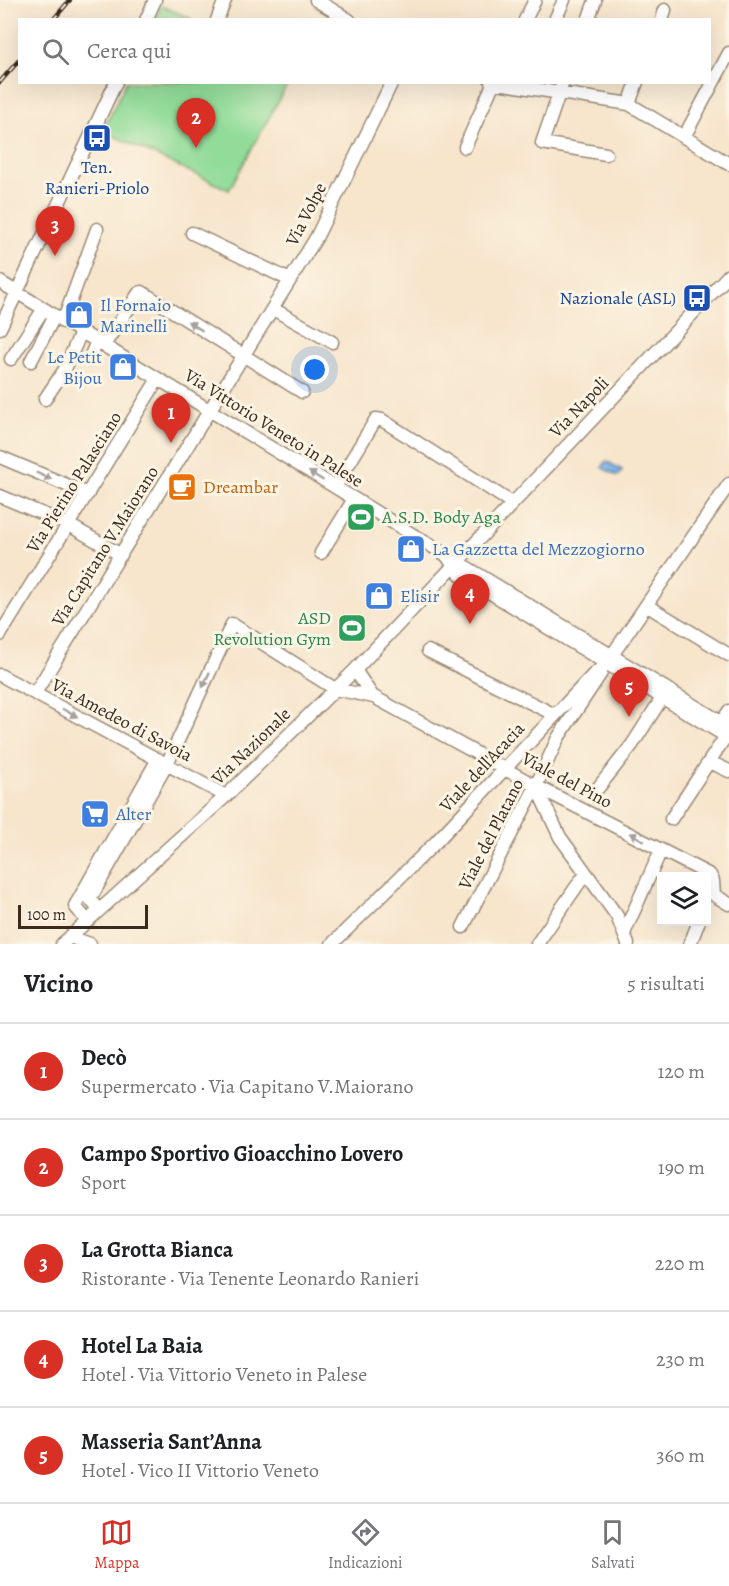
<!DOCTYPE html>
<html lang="it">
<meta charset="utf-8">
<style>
:root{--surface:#fff;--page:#f2f2f2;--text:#202124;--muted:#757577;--line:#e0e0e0;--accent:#d93025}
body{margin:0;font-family:Alegreya,serif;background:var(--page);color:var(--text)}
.controls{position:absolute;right:18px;bottom:18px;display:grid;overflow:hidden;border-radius:0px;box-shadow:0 6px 24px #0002}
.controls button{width:54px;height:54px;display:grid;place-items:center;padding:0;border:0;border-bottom:2px solid var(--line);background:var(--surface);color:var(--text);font:30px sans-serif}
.scale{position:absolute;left:18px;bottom:15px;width:130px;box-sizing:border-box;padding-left:6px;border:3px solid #3b2a1e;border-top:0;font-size:16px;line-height:21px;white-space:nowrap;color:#3b2a1e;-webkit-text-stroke:4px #fcf5e5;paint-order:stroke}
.you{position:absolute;left:315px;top:370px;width:21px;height:21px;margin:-15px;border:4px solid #fff;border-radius:50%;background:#1a73e8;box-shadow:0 0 0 9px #1a73e833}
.badge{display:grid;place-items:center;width:39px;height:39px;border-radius:50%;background:var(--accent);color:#fff;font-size:20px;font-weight:700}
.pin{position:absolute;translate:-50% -50px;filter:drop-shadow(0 2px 3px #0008)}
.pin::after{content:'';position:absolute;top:32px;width:21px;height:18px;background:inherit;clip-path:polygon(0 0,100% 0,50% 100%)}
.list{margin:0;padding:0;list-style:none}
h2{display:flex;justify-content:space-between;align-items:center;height:78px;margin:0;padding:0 24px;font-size:26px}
h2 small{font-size:20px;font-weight:400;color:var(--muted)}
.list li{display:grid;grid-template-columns:39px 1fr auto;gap:18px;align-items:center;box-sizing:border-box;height:96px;padding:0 24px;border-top:2px solid var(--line)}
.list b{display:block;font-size:22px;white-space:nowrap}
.list p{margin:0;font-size:20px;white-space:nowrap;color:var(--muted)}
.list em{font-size:20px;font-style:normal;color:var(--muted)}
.icon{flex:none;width:33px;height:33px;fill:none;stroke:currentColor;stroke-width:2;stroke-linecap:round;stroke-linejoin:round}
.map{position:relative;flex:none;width:729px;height:944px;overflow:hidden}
.search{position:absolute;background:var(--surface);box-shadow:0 6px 24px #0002;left:18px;right:18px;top:18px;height:66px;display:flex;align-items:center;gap:15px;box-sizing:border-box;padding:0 21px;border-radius:0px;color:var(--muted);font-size:22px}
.sheet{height:558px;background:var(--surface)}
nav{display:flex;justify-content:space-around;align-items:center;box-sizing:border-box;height:84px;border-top:2px solid var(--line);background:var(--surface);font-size:16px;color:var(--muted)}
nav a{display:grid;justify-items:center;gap:3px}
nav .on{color:var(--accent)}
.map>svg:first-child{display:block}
</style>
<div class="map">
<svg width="729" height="944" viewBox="0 0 729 944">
<rect width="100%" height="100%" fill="#fcf5e5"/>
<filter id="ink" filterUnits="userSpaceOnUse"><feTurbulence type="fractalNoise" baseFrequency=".0167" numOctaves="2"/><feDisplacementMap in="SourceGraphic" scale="12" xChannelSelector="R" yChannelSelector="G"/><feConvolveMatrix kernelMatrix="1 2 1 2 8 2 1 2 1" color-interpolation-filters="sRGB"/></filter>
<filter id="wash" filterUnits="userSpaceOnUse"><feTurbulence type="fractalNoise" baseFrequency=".008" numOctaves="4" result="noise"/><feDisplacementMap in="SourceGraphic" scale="24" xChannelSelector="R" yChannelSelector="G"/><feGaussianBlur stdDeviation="1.35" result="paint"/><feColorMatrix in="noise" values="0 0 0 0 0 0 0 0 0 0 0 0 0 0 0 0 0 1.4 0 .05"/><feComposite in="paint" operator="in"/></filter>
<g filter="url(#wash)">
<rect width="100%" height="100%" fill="#f7e5cc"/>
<path fill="#91dc98" stroke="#66835b" stroke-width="1.5" d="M161,6L192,19H155Z
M126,82H288V83L229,190L103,131Z"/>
<path fill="#77b1e8" stroke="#596e83" stroke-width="1.5" d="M606,461L622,470L618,476L602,468Z"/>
</g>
<g filter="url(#ink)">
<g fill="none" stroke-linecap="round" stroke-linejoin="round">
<g stroke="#998875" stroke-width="15">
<path id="minor" d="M316,0L349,20
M146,20L155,0
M217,20L225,0
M525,20L535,0
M555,20L564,0
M588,20L595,1
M662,20L665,10
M491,82L629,104L729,164
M563,82L542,143L606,154
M629,104L637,82
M684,137L729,53
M465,147L494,82
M192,233L290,280
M0,282L446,555L461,575L729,738
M273,309L332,342
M63,322L97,229
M0,328L116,82
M104,345L139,293L142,292L302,392
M11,359L43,310
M89,360L97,341
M31,361L54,317
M45,399L65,369L81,332
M0,457L88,494
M335,487L376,419L382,420L512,503
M0,496L69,525L121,555
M321,553L354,499
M454,563L466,567L729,727
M646,605L729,655
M0,635L158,379
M428,651L555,715
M355,670L373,697
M0,675L226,796
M35,693L316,238L392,82
M717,729L729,711
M710,762L729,771
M536,786L560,837L617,916L628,944
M598,788L632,745L662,698
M671,819L726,736
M99,910L90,899L167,764L232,624L335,689L374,697L536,786L710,875L713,881L714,895L729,904
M87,921L75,906L158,759
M463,927L536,786L558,738L601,673
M625,931L661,850
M70,937L90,944
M62,944L226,796L355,670L729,275
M332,944L435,843L593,675L606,664L729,484
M537,944L581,880L587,875
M690,944L699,921"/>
</g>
<use href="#minor" stroke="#fff" stroke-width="12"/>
<g stroke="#3b2a1e" stroke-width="4.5">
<path id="rail" d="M53,20L70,0
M0,82L20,59"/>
</g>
<use href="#rail" stroke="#fcf5e5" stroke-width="2" stroke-dasharray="7" stroke-linecap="butt"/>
</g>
<defs><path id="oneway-solid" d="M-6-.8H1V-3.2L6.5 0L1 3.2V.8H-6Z" transform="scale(1.5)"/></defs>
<g fill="#a79f9a">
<use href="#oneway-solid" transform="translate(195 326) rotate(-148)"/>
<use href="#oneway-solid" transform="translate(44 476) rotate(23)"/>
<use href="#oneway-solid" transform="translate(316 476) rotate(-148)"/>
<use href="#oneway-solid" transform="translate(206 680) rotate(115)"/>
<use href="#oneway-solid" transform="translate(70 713) rotate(28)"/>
<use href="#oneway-solid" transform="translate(637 837) rotate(-152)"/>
</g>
</g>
<defs>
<g id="bus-square" transform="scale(1.5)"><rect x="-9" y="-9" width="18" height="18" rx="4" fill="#1a4fb4" stroke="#fcf5e5"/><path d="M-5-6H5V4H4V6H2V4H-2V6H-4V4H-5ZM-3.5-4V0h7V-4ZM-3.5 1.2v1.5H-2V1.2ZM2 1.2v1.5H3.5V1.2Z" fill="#fff"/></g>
<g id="shop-square" transform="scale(1.5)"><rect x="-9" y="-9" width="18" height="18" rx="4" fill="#3f7fe0" stroke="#fcf5e5"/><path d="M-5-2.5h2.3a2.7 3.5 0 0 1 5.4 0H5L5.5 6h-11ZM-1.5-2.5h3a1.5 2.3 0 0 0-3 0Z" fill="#fff"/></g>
<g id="cafe-square" transform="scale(1.5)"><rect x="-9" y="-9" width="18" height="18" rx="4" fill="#e8710a" stroke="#fcf5e5"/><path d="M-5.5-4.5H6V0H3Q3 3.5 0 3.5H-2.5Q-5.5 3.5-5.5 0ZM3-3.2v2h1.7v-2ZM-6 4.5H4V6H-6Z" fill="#fff"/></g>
<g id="stadium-square" transform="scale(1.5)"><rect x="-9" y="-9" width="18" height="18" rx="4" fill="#2e9e5b" stroke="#fcf5e5"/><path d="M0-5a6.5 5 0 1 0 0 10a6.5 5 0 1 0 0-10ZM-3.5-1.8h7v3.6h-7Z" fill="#fff"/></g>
<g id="supermarket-square" transform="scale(1.5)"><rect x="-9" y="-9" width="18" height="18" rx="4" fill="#3f7fe0" stroke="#fcf5e5"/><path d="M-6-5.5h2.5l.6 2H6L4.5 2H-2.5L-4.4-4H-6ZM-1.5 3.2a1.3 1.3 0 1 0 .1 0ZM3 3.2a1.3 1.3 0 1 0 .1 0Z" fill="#fff"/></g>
</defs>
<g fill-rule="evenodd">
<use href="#bus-square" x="97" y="138"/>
<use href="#bus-square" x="697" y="298"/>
<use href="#shop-square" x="79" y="315"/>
<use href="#shop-square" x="123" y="367"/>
<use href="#cafe-square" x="182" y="487"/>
<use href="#stadium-square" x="361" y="517"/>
<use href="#shop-square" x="411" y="549"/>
<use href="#shop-square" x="379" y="596"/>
<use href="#stadium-square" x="352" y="628"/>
<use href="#supermarket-square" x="95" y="814"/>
</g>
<g text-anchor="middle" stroke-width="6" stroke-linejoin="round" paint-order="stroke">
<g font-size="18" fill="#164399" stroke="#fcf5e5">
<text x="97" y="173">Ten.<tspan x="97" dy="21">Ranieri-Priolo</tspan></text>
<text x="676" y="304" text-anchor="end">Nazionale (ASL)</text>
</g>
<g font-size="18" fill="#3b2a1e" stroke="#fcf5e5">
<text transform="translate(306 214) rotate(-63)" y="6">Via Volpe</text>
<text transform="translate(579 407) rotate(-46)" y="6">Via Napoli</text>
<text transform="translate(274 428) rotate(32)" y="6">Via Vittorio Veneto in Palese</text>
<text transform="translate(74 482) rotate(-58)" y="6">Via Pierino Palasciano</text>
<text transform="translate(105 546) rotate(-58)" y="6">Via Capitano V.Maiorano</text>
<text transform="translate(122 720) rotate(28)" y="6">Via Amedeo di Savoia</text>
<text transform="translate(251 746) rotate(-44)" y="6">Via Nazionale</text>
<text transform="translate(482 767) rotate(-47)" y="6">Viale dell'Acacia</text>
<text transform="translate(567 780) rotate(28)" y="6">Viale del Pino</text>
<text transform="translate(491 834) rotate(-63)" y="6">Viale del Platano</text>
</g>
<g font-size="18" fill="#366cbe" stroke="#fcf5e5" text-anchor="start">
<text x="100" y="311">Il Fornaio<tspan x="100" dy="21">Marinelli</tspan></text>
<text x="102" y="363" text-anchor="end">Le Petit<tspan x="102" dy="21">Bijou</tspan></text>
<text x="432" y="555">La Gazzetta del Mezzogiorno</text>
<text x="400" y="602">Elisir</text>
<text x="116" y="820">Alter</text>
</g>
<g font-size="18" fill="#c56008" stroke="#fcf5e5" text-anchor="start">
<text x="203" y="493">Dreambar</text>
</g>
<g font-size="18" fill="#27864d" stroke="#fcf5e5" text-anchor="start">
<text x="382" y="523">A.S.D. Body Aga</text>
<text x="331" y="624" text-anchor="end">ASD<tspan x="331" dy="21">Revolution Gym</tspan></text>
</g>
</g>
</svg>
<div class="controls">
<button><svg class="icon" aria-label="layers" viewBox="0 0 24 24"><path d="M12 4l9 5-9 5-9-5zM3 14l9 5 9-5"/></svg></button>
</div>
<div class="scale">100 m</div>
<div class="you"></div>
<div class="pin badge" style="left:171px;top:443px">1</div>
<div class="pin badge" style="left:196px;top:148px">2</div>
<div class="pin badge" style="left:55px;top:256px">3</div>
<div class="pin badge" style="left:470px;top:624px">4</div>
<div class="pin badge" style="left:629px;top:717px">5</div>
<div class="search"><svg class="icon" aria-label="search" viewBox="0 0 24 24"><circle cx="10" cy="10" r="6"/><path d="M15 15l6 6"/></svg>Cerca qui</div>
</div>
<section class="sheet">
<h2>Vicino<small>5 risultati</small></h2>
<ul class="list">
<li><span class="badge">1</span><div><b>Decò</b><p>Supermercato · Via Capitano V.Maiorano</p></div><em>120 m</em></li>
<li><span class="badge">2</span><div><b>Campo Sportivo Gioacchino Lovero</b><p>Sport</p></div><em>190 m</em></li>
<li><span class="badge">3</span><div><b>La Grotta Bianca</b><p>Ristorante · Via Tenente Leonardo Ranieri</p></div><em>220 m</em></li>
<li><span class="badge">4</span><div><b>Hotel La Baia</b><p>Hotel · Via Vittorio Veneto in Palese</p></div><em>230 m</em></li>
<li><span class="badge">5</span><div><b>Masseria Sant’Anna</b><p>Hotel · Vico II Vittorio Veneto</p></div><em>360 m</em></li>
</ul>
</section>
<nav>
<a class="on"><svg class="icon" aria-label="map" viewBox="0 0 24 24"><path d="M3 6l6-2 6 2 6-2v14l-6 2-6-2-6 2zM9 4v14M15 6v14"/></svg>Mappa</a>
<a><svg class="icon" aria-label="directions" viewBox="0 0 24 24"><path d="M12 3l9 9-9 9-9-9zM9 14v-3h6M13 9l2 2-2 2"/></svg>Indicazioni</a>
<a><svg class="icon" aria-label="saved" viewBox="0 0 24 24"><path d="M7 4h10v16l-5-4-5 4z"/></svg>Salvati</a>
</nav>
